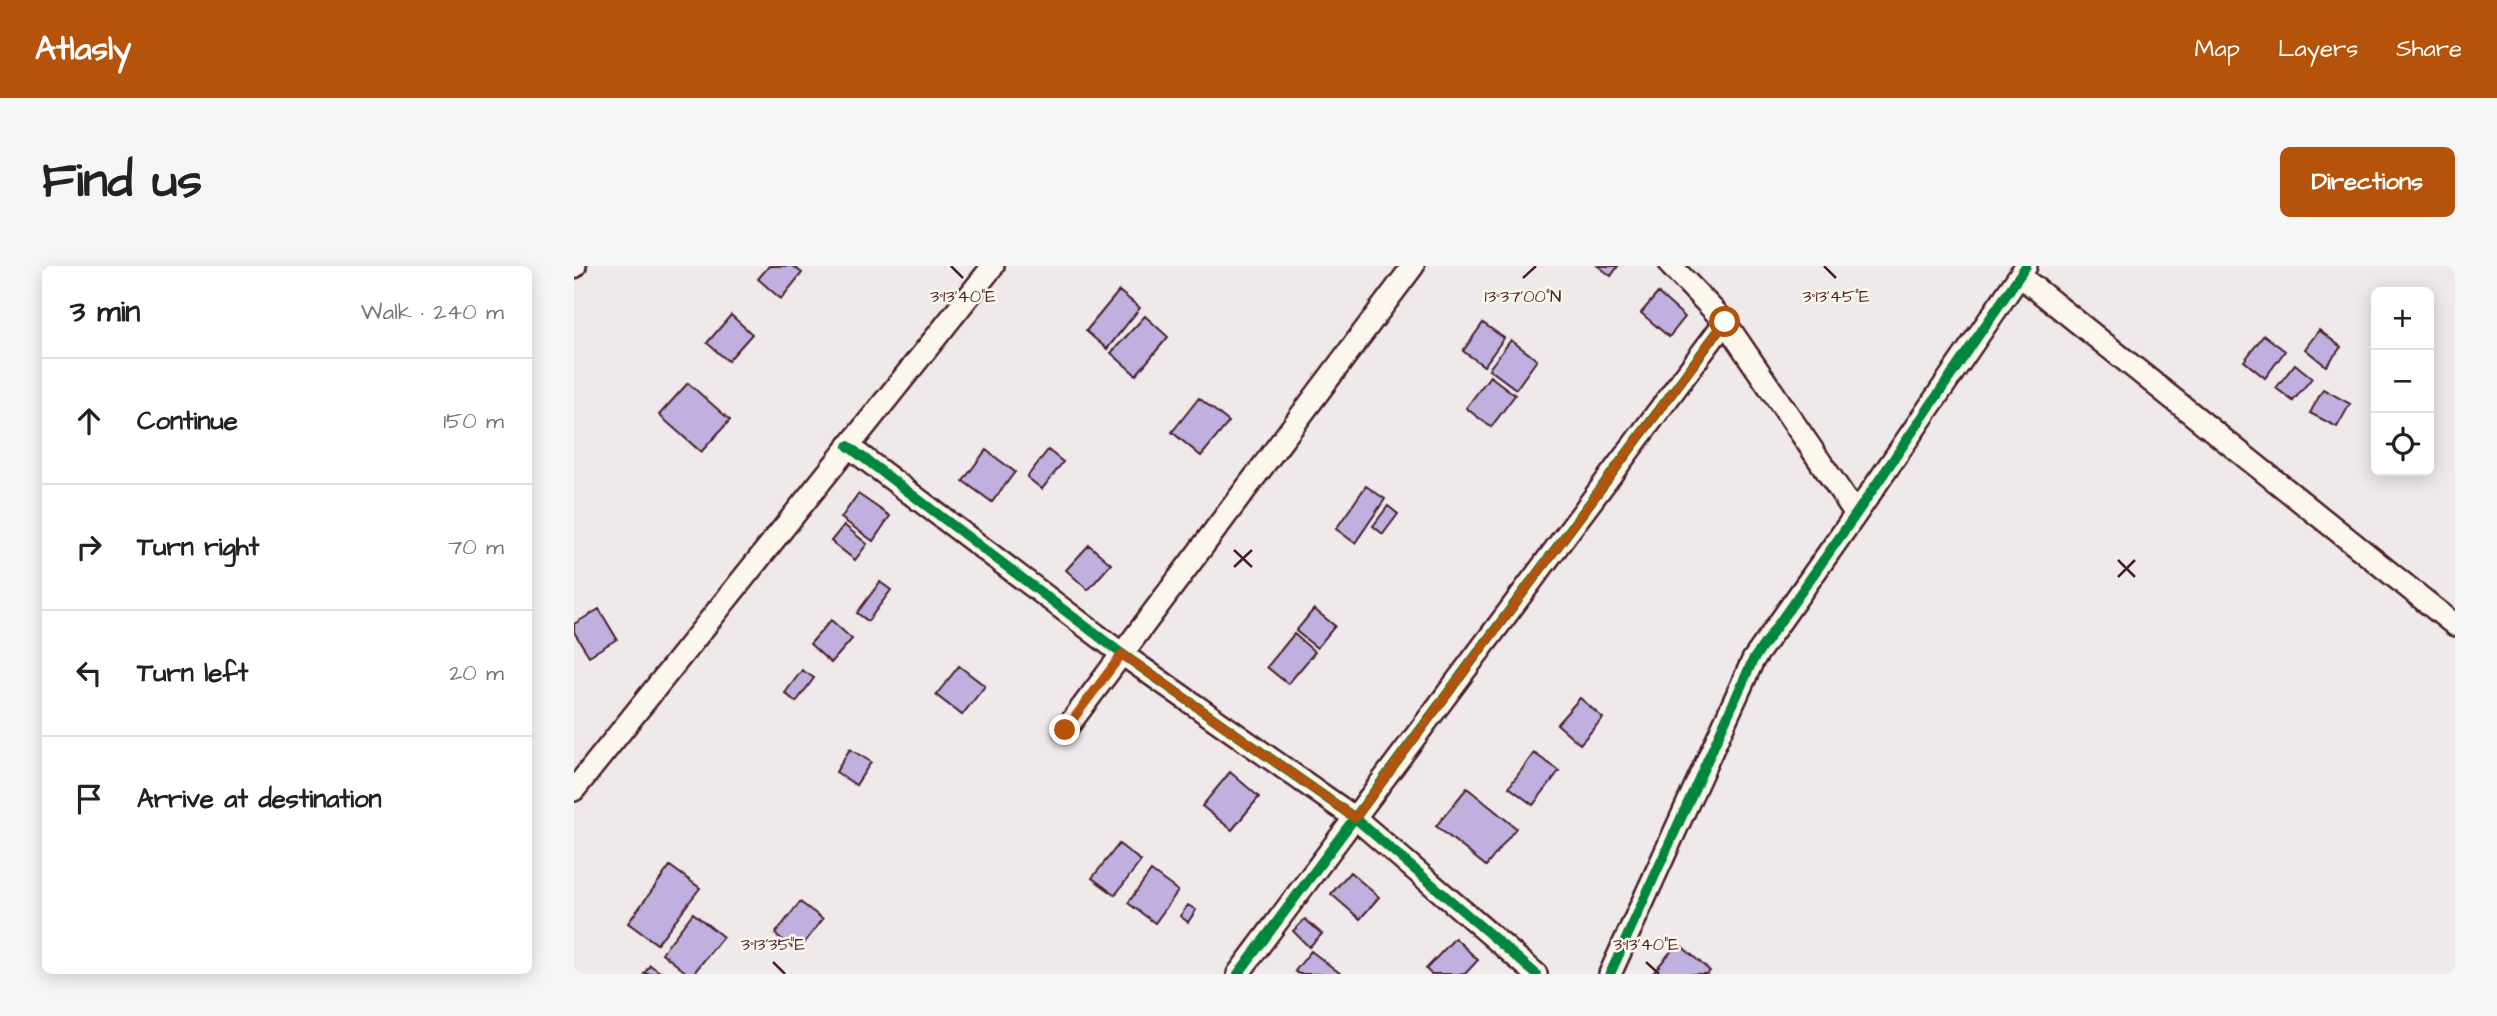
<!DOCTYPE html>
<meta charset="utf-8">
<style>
:root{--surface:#fff;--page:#f6f6f6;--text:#222;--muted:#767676;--line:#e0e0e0;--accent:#b45309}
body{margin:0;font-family:"Architects Daughter",sans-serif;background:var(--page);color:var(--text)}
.controls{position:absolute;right:21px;top:21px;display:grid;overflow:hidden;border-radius:10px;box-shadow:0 4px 18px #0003}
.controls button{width:63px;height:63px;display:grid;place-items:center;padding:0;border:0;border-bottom:2px solid var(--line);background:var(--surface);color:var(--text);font:35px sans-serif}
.stop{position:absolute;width:21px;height:21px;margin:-16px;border:5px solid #b45309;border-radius:50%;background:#fff}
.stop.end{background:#b45309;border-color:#fff;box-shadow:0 2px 7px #0008}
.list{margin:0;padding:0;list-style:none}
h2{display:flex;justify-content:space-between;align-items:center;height:91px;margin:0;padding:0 28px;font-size:30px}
h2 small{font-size:23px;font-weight:400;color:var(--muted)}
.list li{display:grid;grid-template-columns:46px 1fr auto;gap:21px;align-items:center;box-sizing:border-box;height:126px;padding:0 28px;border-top:2px solid var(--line)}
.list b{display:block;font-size:26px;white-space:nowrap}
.list em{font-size:23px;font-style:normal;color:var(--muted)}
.icon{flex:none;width:38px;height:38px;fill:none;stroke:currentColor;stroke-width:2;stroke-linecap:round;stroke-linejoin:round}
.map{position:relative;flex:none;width:1881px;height:708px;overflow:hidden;border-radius:10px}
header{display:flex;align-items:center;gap:42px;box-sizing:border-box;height:98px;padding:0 35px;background:var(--accent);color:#fff}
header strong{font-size:33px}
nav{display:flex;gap:38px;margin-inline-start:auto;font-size:24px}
.intro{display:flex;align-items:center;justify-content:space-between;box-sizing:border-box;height:168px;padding:0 42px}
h1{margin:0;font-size:49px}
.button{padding:18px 32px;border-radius:10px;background:var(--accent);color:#fff;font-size:24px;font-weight:700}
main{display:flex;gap:42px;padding:0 42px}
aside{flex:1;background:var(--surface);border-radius:10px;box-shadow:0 4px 18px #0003}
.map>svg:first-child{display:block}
</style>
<header>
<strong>Atlasly</strong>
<nav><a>Map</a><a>Layers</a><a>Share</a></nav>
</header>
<div class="intro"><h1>Find us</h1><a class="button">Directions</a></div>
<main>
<aside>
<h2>3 min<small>Walk · 240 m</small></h2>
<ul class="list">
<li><svg class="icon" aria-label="ahead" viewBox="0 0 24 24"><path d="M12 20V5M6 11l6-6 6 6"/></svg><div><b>Continue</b></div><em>150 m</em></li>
<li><svg class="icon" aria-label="right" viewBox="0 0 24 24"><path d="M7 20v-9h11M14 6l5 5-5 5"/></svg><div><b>Turn right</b></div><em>70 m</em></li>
<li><svg class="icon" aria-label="left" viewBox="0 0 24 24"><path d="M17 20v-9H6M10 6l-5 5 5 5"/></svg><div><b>Turn left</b></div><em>20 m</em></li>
<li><svg class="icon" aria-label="arrive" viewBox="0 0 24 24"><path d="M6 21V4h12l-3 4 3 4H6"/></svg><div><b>Arrive at destination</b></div></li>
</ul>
</aside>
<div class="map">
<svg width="1881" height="708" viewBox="0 0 1881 708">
<rect width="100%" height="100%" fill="#efe9ea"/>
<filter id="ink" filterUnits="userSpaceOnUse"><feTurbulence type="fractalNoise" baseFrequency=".0143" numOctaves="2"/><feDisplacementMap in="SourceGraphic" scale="14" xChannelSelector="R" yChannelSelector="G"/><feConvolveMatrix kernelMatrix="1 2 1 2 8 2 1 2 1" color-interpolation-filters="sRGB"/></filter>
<g filter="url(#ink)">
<path fill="#bfb0e0" stroke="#4a1f2b" stroke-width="2" d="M195,0H219L228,7L207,33L184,13Z
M1024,0H1044L1037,10Z
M545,25L566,42L533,83L512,65Z
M1084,27L1111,51L1095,71L1067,47Z
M157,49L178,68L154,95L133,77Z
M571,50L594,71L562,109L537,87Z
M909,57L930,72L910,100L889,85Z
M1745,64L1767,81L1752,100L1731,83Z
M1690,69L1711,85L1691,112L1670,95Z
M937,74L963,94L942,123L915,103Z
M1721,98L1738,112L1719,135L1702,122Z
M916,110L941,129L917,161L892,142Z
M114,117L156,154L127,186L85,149Z
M1749,123L1776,138L1763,161L1736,147Z
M625,132L655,156L627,190L598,166Z
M412,184L441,206L418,236L389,215Z
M474,184L489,196L468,223L453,211Z
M792,220L811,233L781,277L762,263Z
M284,228L316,250L299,275L267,252Z
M814,240L824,248L809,268L799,260Z
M270,259L293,278L281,294L257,275Z
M515,279L537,298L514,324L492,304Z
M306,316L317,324L294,355L283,347Z
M25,343L43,373L15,390L0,366V358Z
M740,343L761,360L743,382L722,365Z
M257,354L278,373L257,397L236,378Z
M720,368L741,386L714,418L693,401Z
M385,400L411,420L388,449L362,429Z
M228,404L240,412L222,436L211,427Z
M1006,432L1029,452L1006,478L983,458Z
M276,483L297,496L282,519L262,506Z
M960,487L985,505L959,539L935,521Z
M656,506L685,531L658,564L628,540Z
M893,522L942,562L912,600L862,560Z
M545,578L567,595L541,629L518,612Z
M96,600L126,622L83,678L54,657Z
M577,605L604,625L581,657L554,637Z
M776,606L805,631L786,653L757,628Z
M226,636L249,653L224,685L201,668Z
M614,639L622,644L614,656L606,650Z
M119,647L149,671L119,708H114L88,687Z
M731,653L748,668L735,681L719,665Z
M881,672L904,694L891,708H857L852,703Z
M1104,677L1136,705L1133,708H1078Z
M737,685L767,708H725L721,705Z
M76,699L89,708H70Z"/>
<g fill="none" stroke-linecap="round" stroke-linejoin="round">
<g stroke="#4a1f2b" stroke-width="26">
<path id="street" d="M1097,0L1151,56L1282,248
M0,1L1,0
M1446,10L1881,359
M274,180L548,388L781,552L962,708
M491,464L839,0
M0,524L419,0
M664,708L1151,56
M1036,708L1179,394L1282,248L1452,0"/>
</g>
<use href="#street" stroke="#fbf7ec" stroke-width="21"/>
<g stroke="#fbf7ec" stroke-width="15">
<path id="cycleway" d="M274,180L548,388L781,552L962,708
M664,708L1151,56
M1036,708L1179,394L1282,248L1452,0"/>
</g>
<use href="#cycleway" stroke="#00873e" stroke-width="10"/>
</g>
</g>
<g fill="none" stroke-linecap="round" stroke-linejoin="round" filter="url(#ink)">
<path stroke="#b45309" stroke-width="9" d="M491,464L548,388L781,552L1151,56"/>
</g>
<path fill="none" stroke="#4a1f2b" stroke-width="2.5" d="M377,0L389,12M1250,0L1262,12M949,12L962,0M660,284L678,301M1544,294L1561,311M660,301L678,284M1544,311L1561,294M199,696L211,708M1072,696L1085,708"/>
<g font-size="18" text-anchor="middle" fill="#4a1f2b" stroke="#fbf7ec" stroke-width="5" stroke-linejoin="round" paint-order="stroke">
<text x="389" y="36">3°13'40"E</text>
<text x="949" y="36">13°37'00"N</text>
<text x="1262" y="36">3°13'45"E</text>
<text x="199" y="684">3°13'35"E</text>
<text x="1072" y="684">3°13'40"E</text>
</g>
</svg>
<div class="controls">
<button>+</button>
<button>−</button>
<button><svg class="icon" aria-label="locate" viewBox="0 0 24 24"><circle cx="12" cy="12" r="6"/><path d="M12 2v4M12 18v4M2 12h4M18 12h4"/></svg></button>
</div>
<div class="stop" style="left:1151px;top:56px"></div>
<div class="stop end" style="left:491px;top:464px"></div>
</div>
</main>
